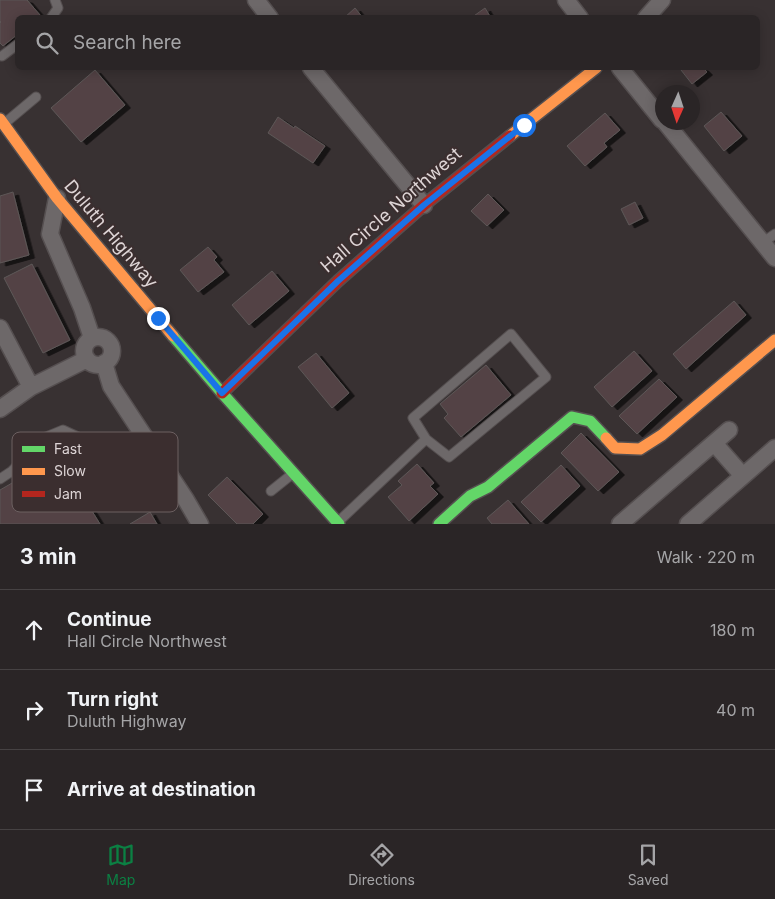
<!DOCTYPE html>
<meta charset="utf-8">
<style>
:root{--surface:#2a2526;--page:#363132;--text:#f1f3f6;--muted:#a5a5a7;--line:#464243;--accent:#0b8043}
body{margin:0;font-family:Inter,sans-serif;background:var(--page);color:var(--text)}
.compass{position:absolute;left:655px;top:85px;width:45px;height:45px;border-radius:50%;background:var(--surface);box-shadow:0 2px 12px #0003;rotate:183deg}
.stop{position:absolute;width:15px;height:15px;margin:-11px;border:4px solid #1a73e8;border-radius:50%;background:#fff}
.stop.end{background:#1a73e8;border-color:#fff;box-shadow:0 1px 5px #0008}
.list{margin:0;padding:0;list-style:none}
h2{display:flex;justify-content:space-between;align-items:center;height:65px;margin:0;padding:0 20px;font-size:21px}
h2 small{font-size:16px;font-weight:400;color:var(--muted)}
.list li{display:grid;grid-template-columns:32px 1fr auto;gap:15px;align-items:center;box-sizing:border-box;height:80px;padding:0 20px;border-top:1px solid var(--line)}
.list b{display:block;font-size:19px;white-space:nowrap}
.list p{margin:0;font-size:16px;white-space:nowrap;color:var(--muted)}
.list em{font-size:16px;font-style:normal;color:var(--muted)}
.icon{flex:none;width:28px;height:28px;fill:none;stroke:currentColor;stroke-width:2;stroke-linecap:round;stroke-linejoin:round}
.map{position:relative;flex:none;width:775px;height:524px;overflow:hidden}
.search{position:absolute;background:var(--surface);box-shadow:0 2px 12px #0003;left:15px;right:15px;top:15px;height:55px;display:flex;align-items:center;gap:12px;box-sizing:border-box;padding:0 18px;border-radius:8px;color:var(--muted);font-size:19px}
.sheet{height:305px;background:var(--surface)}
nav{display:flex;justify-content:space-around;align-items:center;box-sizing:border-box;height:70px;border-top:1px solid var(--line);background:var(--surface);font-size:14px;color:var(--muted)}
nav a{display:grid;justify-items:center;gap:2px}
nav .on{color:var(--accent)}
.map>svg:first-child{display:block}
</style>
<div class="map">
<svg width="775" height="524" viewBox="0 0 775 524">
<defs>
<filter id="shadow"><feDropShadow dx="5.5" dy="3" stdDeviation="0" flood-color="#0009"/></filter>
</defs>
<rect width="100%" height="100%" fill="#383132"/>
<path fill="#534345" stroke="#5d5757" filter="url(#shadow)" d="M0,0H27L40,15L36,18H18V34L3,46L0,43V23L1,22L0,21Z
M355,8L363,18H344Z
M485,8L491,18H471Z
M683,68H703L707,72L692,84L681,70Z
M95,70L125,105L81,142L51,108Z
M721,112L742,136L724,151L704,126Z
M605,113L620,130L604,143L607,147L585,166L567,146Z
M278,117L294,128L295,126L325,146L313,163L268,133Z
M13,192L29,255L0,263V196Z
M488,194L504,210L487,226L471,211Z
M635,202L643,218L629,225L621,209Z
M208,247L217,257L214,260L224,272L198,292L180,270Z
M32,264L70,340L43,353L4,278Z
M272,271L289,291L249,325L232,305Z
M734,301L746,315L686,369L673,354Z
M634,351L652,371L612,407L594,387Z
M316,353L349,393L332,408L298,367Z
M486,365L511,395L461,437L444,418L448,414L440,404Z
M659,379L677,397L637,434L619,416Z
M581,433L619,472L598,491L561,453Z
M69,450L89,484L79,490L100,524H0V490Z
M417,464L434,483L430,486L438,494L409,521L388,497L402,485L398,481Z
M561,465L580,486L541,522L521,502Z
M227,477L263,514L253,524H237L208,495Z
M508,500L529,524H492L487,518Z
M150,512L157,524H130Z"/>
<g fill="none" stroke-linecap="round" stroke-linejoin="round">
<g stroke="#554f50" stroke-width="11">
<path id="lane" d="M51,18L58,8L55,0
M2,56L18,44
M5,123L36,97
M762,243L775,234
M98,474L111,491
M0,479L12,471L46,437L63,430L78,437
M271,491L291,475
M131,493L168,474
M339,521L426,439L449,457L546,377L511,334L413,418L426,439"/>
</g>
<g stroke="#554f50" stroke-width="19">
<path id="street" d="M256,0L270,18
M566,0L580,18
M646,18L662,0
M311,68L424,205
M620,68L662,120
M665,122L775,258
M57,198L50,234L82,308L92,338
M0,328L31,387
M84 351a14 14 0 1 1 28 0a14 14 0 1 1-28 0Z
M104,363L111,386L186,500L200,524
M0,409L31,387L87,359
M714,443L743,476
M620,524L729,430
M688,524L775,448"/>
</g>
<g stroke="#554f50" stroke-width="14">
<path id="fast" d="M173,336L222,393L339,524
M439,524L470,496L488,487L572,417L590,421L606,438"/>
</g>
<g stroke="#554f50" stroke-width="14">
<path id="slow" d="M0,119L57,198L173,336
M510,136L596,68
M606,438L615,448L640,449L662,435L775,340"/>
</g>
<g stroke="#554f50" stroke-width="14">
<path id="jam" d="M222,393L338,281L424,205L510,136"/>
</g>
<use href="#lane" stroke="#6d6869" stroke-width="9"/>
<use href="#street" stroke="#6d6869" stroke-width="16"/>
<use href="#fast" stroke="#63d668" stroke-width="11"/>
<use href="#slow" stroke="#ff974d" stroke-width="11"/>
<use href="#jam" stroke="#b3261e" stroke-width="11"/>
</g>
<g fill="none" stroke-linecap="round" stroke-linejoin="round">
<path stroke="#1a73e8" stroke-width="6" d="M158,318L222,393L338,281L424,205L524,125"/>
</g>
<g text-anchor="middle" stroke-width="4" stroke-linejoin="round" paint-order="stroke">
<g font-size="18" fill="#ded5d6" stroke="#3b2e2f">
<text transform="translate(391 210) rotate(-41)" y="6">Hall Circle Northwest</text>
<text transform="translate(111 234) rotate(50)" y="6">Duluth Highway</text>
</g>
</g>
<rect x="12" y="432" width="166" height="80" rx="8" fill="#3b2e2f" stroke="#6c6061" stroke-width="1"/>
<rect x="22" y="446" width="23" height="6" fill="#63d668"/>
<rect x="22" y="468" width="23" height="7" fill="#ff974d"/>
<rect x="22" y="491" width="23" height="6" fill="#b3261e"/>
<g font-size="14" fill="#ded5d6">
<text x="54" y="454">Fast</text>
<text x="54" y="476">Slow</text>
<text x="54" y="499">Jam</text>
</g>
</svg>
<svg class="compass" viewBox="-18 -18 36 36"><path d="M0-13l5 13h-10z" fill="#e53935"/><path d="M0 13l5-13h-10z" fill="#a5a5a7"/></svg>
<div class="stop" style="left:524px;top:125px"></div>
<div class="stop end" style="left:158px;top:318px"></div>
<div class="search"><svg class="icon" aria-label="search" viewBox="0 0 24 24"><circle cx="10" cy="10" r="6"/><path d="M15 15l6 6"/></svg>Search here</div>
</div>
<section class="sheet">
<h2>3 min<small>Walk · 220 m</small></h2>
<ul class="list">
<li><svg class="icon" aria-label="ahead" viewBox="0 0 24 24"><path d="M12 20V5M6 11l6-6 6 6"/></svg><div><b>Continue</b><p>Hall Circle Northwest</p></div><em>180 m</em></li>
<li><svg class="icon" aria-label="right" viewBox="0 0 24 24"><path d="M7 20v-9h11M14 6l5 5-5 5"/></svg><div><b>Turn right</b><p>Duluth Highway</p></div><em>40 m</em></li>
<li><svg class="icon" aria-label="arrive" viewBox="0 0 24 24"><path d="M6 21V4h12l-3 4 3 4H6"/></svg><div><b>Arrive at destination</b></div></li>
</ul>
</section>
<nav>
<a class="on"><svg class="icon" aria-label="map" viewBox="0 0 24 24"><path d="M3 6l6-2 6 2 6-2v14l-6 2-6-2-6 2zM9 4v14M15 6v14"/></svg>Map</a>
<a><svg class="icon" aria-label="directions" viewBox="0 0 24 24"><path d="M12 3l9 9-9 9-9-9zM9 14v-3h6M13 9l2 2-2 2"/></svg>Directions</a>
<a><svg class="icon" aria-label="saved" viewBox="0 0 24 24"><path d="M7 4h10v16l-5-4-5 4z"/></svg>Saved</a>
</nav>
